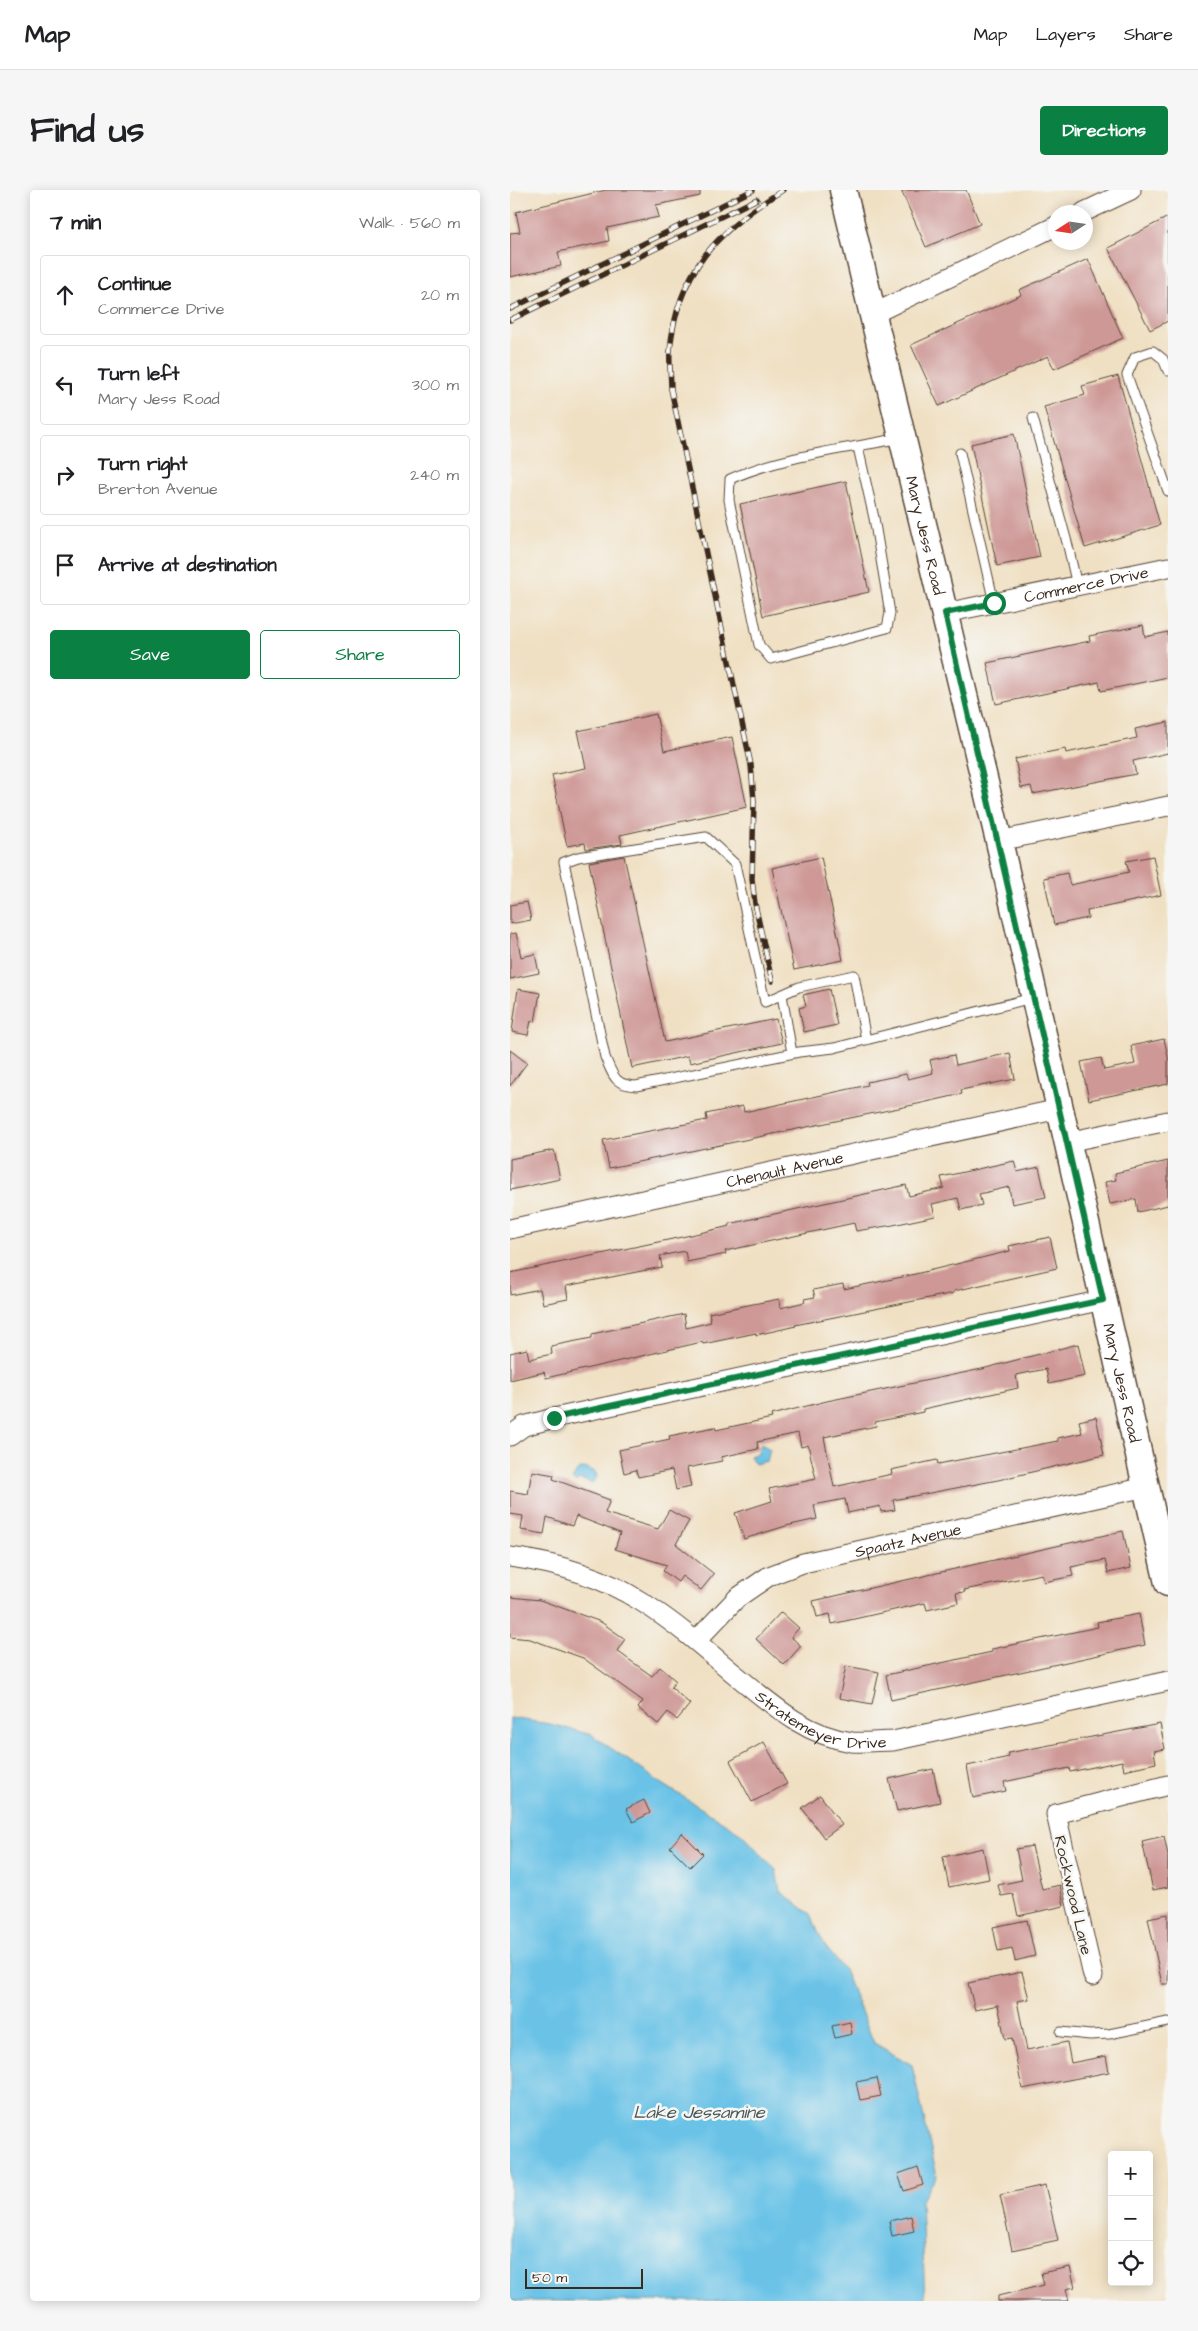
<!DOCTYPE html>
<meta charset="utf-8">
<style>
:root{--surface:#fff;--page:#f6f6f6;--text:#202124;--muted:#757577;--line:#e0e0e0;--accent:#0b8043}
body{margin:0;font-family:"Architects Daughter",sans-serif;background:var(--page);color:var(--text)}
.controls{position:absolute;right:15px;bottom:15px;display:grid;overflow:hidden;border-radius:5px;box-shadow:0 2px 12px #0003}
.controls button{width:45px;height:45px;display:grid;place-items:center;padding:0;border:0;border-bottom:1px solid var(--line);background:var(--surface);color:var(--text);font:25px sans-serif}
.compass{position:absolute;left:538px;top:15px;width:45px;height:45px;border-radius:50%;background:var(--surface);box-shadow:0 2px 12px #0003;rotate:258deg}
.scale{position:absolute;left:15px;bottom:12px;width:118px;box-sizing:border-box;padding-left:5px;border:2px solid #3b2a1e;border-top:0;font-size:14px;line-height:18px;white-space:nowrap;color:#3b2a1e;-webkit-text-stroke:4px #f6f6f2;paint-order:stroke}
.stop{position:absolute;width:15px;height:15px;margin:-11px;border:4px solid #0b8043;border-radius:50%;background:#fff}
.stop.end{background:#0b8043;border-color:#fff;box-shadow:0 1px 5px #0008}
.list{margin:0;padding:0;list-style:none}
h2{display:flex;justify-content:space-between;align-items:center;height:65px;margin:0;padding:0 20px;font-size:21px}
h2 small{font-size:16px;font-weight:400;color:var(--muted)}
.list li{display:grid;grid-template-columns:32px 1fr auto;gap:15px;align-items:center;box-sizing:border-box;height:80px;margin:0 10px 10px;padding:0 10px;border:1px solid var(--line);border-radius:5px}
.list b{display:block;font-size:19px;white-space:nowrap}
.list p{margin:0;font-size:16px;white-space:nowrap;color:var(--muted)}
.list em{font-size:16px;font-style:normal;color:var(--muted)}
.actions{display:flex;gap:10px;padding:15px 20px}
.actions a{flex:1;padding:11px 0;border:1px solid var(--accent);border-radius:5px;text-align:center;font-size:18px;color:var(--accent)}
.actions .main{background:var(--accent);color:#fff}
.icon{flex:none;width:28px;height:28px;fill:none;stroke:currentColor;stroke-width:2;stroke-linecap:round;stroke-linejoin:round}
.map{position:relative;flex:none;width:658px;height:2111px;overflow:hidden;border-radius:5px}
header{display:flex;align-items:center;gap:30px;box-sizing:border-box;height:70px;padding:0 25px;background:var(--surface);border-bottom:1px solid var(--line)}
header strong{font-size:24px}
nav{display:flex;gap:28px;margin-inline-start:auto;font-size:18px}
.intro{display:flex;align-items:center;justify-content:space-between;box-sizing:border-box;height:120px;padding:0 30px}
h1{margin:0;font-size:35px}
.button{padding:12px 22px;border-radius:5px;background:var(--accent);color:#fff;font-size:18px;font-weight:700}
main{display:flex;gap:30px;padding:0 30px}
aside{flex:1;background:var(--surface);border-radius:5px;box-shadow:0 2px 12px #0003}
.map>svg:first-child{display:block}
</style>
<header>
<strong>Map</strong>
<nav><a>Map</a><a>Layers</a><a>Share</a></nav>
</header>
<div class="intro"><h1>Find us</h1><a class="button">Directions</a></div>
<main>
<aside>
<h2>7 min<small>Walk · 560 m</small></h2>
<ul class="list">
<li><svg class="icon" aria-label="ahead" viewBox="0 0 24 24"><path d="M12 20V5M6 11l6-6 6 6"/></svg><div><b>Continue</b><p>Commerce Drive</p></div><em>20 m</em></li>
<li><svg class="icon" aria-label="left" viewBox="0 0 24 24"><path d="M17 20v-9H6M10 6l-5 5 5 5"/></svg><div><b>Turn left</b><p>Mary Jess Road</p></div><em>300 m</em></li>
<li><svg class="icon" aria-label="right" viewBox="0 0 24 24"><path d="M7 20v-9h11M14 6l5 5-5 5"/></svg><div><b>Turn right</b><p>Brerton Avenue</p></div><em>240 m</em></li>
<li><svg class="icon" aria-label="arrive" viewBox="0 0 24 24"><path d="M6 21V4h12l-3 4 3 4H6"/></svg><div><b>Arrive at destination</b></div></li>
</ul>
<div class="actions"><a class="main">Save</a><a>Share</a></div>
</aside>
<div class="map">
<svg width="658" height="2111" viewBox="0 0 658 2111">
<rect width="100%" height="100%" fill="#f6f6f2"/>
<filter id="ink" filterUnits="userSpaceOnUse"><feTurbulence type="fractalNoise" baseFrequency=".02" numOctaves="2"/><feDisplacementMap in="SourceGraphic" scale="10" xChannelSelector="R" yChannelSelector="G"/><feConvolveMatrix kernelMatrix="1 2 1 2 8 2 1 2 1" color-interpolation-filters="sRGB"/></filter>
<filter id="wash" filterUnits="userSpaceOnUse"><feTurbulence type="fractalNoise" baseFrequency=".0096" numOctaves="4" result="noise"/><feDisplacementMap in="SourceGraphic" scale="20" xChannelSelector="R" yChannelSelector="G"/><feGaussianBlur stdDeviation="1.12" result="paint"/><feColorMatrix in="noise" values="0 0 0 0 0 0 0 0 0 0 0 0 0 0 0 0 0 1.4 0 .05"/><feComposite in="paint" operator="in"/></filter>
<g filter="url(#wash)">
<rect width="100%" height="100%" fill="#f0e0c3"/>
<path fill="#6ac3e7" stroke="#527682" d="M251,1254L260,1259L257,1271L245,1274L240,1266L248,1263Z
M76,1278L86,1283L87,1287L82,1293L69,1289L66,1292L62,1289L68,1280Z
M0,1528L40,1534L82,1545L148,1591L232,1644L266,1680L270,1701L300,1724L315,1756L334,1780L364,1853L402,1875L427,1986L411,2010L415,2111H0Z"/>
<g id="blocks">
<path fill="#ce9896" d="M96,0H190V6L146,15L149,27L97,38L99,51L48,62L51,76L0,87V43L10,42L6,22Z
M391,0H456L470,34L416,57Z
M658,27V131L640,140L598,58Z
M578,69L613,148L544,179L538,166L429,216L401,155L511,105L509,100Z
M608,186L650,335L575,358L534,217L575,205L572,196Z
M504,244L530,367L487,376L461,254Z
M336,291L359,402L253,426L230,314Z
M633,435L635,447L658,442V487L591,501L589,492L486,514L477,473L580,451L579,446Z
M146,524L154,561L222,547L237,617L110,645L112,654L76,659L75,653L57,656L42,585L76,578L68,541Z
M658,532V563L623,571L626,584L523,604L521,596L511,598L505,569L555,559L556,563L627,548L625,539Z
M114,666L155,852L266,829L272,853L180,873L178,866L122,878L79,672Z
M643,666L651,705L577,721L578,728L544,735L534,688L557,683L560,695L619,682L616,671Z
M311,667L333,770L284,780L262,678Z
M17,712L21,730L0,734V715Z
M6,743L11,767L25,764L29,783L0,789V744Z
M8,799L30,803L25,832L21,831L18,845L2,842Z
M319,799L327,835L294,842L289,818L296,816L293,805Z
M654,849L658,867V894L579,910L571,872L591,868L594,880L625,874L621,856Z
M0,860L17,873L0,896Z
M500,863L505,889L451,900L452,904L403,915L99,978L93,950L197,930L196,924L233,916L234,922L358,895L357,892L396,884L398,889L423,883L420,870L444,865L446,875Z
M44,960L50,989L0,1000V969Z
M504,971L507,982L529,977L536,1007L502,1014L499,997L469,1004L472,1015L451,1020L448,1008L422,1014L425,1026L383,1035L346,1041L344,1033L215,1061L216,1064L177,1072L175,1061L150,1066L152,1077L56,1096L58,1109L33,1114L30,1099L0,1105V1083L172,1047L220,1036L219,1034L396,995L399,1006L434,998L431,987Z
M658,971V1015L628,1022L626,1009L600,1014L595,992L606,990L605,983Z
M540,1047L547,1078L444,1101V1103L285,1135L286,1136L246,1145V1143L193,1154L192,1152L36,1188L34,1182L0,1190V1163L17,1159L19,1169L42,1164L41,1156L82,1148V1144L174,1124L176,1138L201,1132L199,1123L228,1117L269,1109L270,1118L295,1112L294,1109L305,1107L303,1100L333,1094L334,1099L397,1086L500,1061L499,1056Z
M568,1154L575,1186L539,1194L536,1179L506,1185L508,1198L413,1219V1222L365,1232L366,1236L314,1247L324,1297L382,1284L381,1280L427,1270L428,1274L548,1251V1248L572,1243L569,1231L586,1227L594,1265L488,1290L383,1310L385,1320L371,1322L370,1316L338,1323L335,1309L304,1315L307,1329L276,1336L234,1349L225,1323L262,1311L259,1299L306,1289L298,1255L291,1257L288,1243L247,1252L248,1259L211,1267L212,1271L177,1278L181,1297L166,1300L162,1280L128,1287L126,1280L114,1283L109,1260L160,1249L159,1246L205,1237L206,1240L262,1228L261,1225L317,1211L472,1179Z
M22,1281L44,1285L43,1289L100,1310L95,1323L148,1339L159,1320L179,1331L166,1354L204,1384L191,1400L172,1386L168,1392L153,1381L157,1375L105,1359L110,1343L66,1326L62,1336L37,1327L34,1344L11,1340L13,1326L0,1324V1301L18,1304Z
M613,1341L621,1378L598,1383L595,1370L561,1377L563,1386L534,1392L532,1384L454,1400L455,1402L446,1403L448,1413L417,1420L415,1413L322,1434L320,1424L307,1427L303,1411Z
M0,1407L30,1410L91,1432L115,1449L107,1461L142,1486L150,1477L166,1491L161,1497L180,1514L167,1530L158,1522L148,1534L128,1518L133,1511L73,1468L20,1449L0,1447Z
M271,1422L289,1438L281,1447L291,1456L274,1475L246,1449Z
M629,1424L635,1455L381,1510L376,1485L482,1462V1459L588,1437L587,1432Z
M336,1476L369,1482L362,1514L329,1508Z
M650,1534L655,1559L644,1561L646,1573L614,1580L612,1571L560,1582L559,1578L494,1592L496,1601L463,1608L457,1576L499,1567L498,1563Z
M254,1552L277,1594L242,1612L220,1571Z
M423,1579L430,1612L387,1621L379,1589Z
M310,1605L332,1635L314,1648L292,1618Z
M134,1610L140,1623L123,1632L116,1619Z
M172,1643L193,1664L180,1677L160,1657Z
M654,1646L658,1665V1697L643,1700L632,1651Z
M522,1656L532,1699L550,1695L554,1716L508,1726L503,1704L491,1706L488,1695L512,1690L506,1659Z
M473,1658L479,1689L439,1697L433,1667Z
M658,1724V1794H652L638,1728Z
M517,1730L525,1766L505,1771L502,1758L488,1761L483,1737Z
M512,1782L519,1809L507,1811L517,1860L557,1852L561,1873L596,1866L599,1882L512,1899L502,1848L495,1849L488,1815L465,1820L458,1793Z
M340,1832L342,1844L325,1848L322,1836Z
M367,1888L371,1906L350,1910L346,1892Z
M408,1977L413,1995L394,2001L388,1984Z
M535,1995L548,2050L502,2060L490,2005Z
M401,2026L404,2041L382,2046L379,2031Z
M560,2077L565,2097L556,2099L559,2111H488V2106L534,2095L531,2083Z"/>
</g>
</g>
<g filter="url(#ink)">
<use href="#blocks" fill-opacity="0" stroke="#564537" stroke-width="1"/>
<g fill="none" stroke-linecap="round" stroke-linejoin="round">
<g stroke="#564537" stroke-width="11">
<path id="lane" d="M658,181L653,169L643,161L625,167L617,185L658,301
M523,228L558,356L567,396
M348,257L364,328L380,423L377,438L261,469L249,455L219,310L220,289C272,266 335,259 391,248
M450,263L484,413
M272,805L282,863
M356,850L344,785L289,797L255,812L225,674L196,647L68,667L54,672L95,867C103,885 104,895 126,896L289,862L324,858L522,808
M551,1842L580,1845L599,1844L658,1832"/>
</g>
<g stroke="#564537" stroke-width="21">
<g id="street">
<path d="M574,22L621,0"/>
<path d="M365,123L546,36"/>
<path id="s1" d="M435,423L658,377"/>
<path d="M489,651L658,616"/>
<path d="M557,952L658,931"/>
<path id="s2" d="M0,1039L549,919"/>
<path d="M0,1246L14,1236L44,1228L593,1110"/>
<path id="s3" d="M0,1367C46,1373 93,1387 132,1412C164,1432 193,1457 222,1482C258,1511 293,1545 342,1552C355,1553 370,1551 383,1551L658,1491"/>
<path id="s4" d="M186,1451L227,1408L259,1386L293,1373L636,1297"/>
<path d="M583,1786L546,1624L658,1595"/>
</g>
</g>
<g stroke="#564537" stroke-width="29">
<g id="secondary">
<path id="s5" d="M333,0L489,651L658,1393"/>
</g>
</g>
<use href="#lane" stroke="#fff" stroke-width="9"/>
<use href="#street" stroke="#fff" stroke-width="19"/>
<use href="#secondary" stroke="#fff" stroke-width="26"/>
<g stroke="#3b2a1e" stroke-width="5.5">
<path id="rail" d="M0,119L243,0
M0,130L247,9
M262,791L245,714L242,689L244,611L241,575L161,199C161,187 159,173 160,161C167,81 208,40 273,0"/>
</g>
<use href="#rail" stroke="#f6f6f2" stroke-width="4" stroke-dasharray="11" stroke-linecap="butt"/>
</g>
</g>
<g fill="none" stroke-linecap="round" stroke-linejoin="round" filter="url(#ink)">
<path stroke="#0b8043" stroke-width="6" d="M44,1228L593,1110L435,423L484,413"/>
</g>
<g text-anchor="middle" stroke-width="5" stroke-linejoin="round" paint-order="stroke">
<g font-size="16" fill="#3b2a1e" stroke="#f6f6f2">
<text dy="6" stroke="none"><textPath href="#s5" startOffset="355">Mary Jess Road</textPath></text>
<text dy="6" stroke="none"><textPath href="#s1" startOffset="144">Commerce Drive</textPath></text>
<text dy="6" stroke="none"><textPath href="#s2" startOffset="281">Chenault Avenue</textPath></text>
<text dy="6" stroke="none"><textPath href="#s5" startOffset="1225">Mary Jess Road</textPath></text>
<text dy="6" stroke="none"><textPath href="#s4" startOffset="242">Spaatz Avenue</textPath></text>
<text dy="6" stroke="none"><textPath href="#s3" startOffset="359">Stratemeyer Drive</textPath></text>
<text transform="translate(564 1705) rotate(77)" y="6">Rockwood Lane</text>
</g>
<g font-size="18" font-style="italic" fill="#49585a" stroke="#f6f6f2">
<text x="189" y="1928">Lake Jessamine</text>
</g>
</g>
</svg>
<div class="controls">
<button>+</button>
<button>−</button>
<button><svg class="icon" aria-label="locate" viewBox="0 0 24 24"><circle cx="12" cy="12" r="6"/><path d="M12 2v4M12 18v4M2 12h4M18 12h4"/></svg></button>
</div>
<svg class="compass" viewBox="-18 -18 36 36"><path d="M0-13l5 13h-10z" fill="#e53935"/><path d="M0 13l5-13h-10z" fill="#757577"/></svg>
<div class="scale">50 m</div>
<div class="stop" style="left:484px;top:413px"></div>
<div class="stop end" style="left:44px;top:1228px"></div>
</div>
</main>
